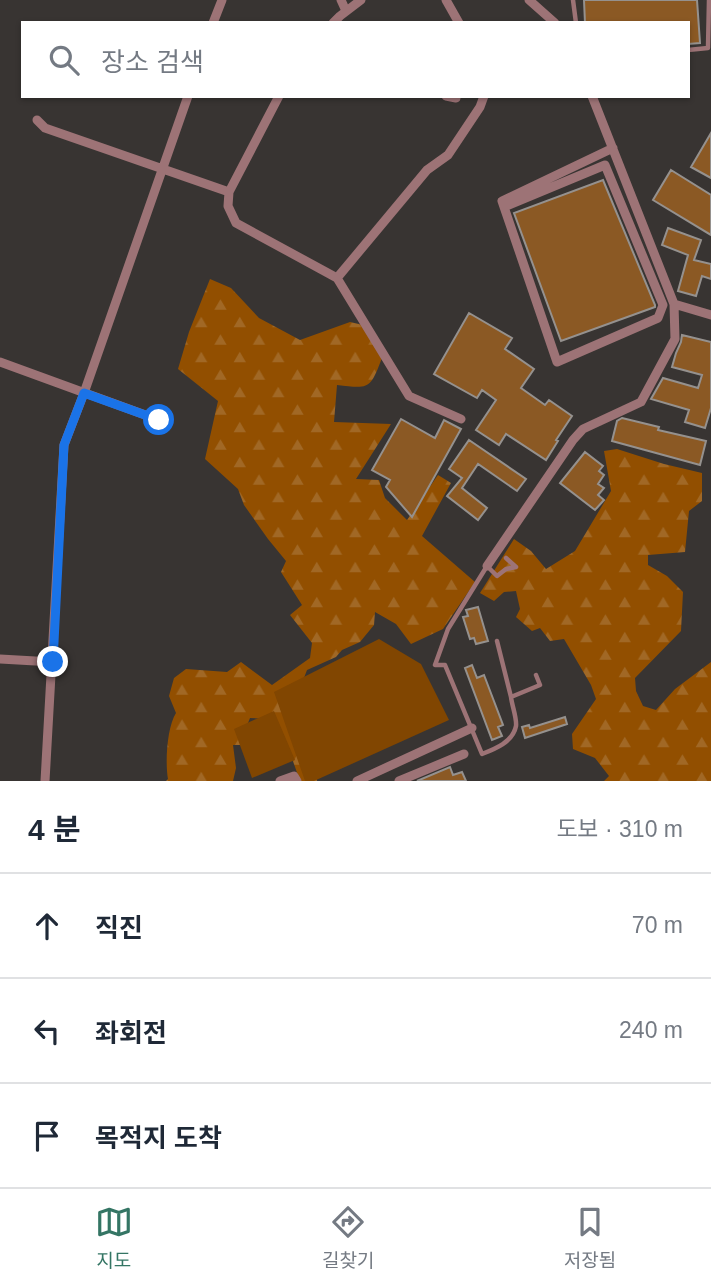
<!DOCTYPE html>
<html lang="ko">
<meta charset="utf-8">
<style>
:root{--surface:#fff;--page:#f6f6f7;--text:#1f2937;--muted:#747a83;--line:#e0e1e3;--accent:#347564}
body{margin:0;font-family:Arial,"Noto Sans KR",sans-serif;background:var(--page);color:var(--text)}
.stop{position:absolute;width:21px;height:21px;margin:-16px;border:5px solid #1a73e8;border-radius:50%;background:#fff}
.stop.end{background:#1a73e8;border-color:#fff;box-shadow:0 2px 7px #0008}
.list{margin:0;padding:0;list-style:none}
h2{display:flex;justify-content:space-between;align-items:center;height:91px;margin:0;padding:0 28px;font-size:30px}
h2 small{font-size:23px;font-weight:400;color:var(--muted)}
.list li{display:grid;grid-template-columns:46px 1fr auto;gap:21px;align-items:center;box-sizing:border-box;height:105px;padding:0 28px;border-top:2px solid var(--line)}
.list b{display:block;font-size:26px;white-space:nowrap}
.list em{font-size:23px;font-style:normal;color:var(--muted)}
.icon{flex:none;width:38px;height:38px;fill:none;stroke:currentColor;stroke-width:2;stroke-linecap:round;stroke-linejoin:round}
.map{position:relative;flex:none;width:711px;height:781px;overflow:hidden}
.search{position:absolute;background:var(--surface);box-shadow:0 2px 5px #0004;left:21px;right:21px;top:21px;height:77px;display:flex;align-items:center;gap:18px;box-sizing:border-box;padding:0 24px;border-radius:0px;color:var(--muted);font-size:26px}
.sheet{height:406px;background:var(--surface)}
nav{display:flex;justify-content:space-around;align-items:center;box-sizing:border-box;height:98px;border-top:2px solid var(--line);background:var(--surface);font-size:19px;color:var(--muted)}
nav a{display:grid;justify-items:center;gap:4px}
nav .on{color:var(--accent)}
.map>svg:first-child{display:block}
</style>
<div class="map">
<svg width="711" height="781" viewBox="0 0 711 781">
<defs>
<pattern id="forest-firs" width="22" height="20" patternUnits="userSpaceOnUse" patternTransform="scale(1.75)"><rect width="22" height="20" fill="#924f00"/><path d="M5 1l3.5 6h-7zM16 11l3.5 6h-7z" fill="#a16825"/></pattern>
</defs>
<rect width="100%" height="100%" fill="#383432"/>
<path fill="url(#forest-firs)" d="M210,279L231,288L259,318L300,340L350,322L363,325L382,358C370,389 370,389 337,385L334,422L391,424L356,479L379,480L385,498L407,520L438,475L451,483L422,536L475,582L443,629L411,644L396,624L375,612L374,625L360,642L342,650L336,657L307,670L302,683L317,781H300L289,750L268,719L250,718L246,728L247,745H233L236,768L233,781H166L168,779C165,763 167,727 176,713L169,696L174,678L186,669L227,672L241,662L272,685L310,658L312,643L290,615L302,605L281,572L286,561L268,539L244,505L238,489L205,459L218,401L178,369L189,332Z
M617,449L664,464L702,473V501L689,511L685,552L648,555V565L667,576L683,592L681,631L635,678L636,691L643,706L656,710L675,689L711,662V781H604L609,776L595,758L573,749L572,734L596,699L591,685L564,639L550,641L540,628L532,631L516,617L520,609L516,591L504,592L494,601L480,593L514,539L531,551L546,569L575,551L611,491L604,451Z"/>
<path fill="#814601" d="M379,639L421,664L449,720L314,781H305L274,692Z
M274,711L295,760L252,778L234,729Z"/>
<path fill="#8b5924" stroke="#95918e" stroke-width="2" d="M584,0H697L700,43L688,44V23H585Z
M711,133V178L691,167Z
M671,170L711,195V235L653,200Z
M603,180L655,305V307L561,341L514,213Z
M668,228L701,240L694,260L711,264V279L702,276L696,296L678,291L688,255L662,245Z
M469,313L512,338L505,349L534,369L521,388L545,405L549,400L572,416L556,440L558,441L546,460L506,434L499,445L476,430L496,400L482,390L477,398L434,374Z
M682,335L711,342V408L705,428L685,422L689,410L651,399L663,378L698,388L702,375L672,367L676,353L681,342Z
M622,418L659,427L658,430L706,441L700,465L612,441L617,421Z
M401,419L435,438L444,420L461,429L412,517L386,487L390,480L372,470Z
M469,440L526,479L517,491L478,464L462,488L487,508L478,520L447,496L462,478L449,469Z
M585,452L603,466L599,471L604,475L598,484L604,488L598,495L604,500L595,510L560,483Z
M478,607L488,641L476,644L474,638L470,639L463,617L468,616L466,610Z
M472,665L477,678L484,675L503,725L498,727L502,736L492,740L465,668Z
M565,717L567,724L525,738L522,727L529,725L530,728Z
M450,767L453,775L462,772L466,781H417Z"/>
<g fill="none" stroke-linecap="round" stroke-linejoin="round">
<path stroke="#9d7376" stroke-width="4.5" d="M573,0L576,23
M688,50L708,48L709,0
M506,558L516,567L506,569L497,576L487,566L448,629L435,665H445L482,754C495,749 513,742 516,726C517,718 512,706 511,697
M497,641L511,697L540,685L536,675"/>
<path stroke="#9d7376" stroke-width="9" d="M341,0L346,11
M446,0L459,23
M529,0L555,23
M213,23L222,0
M333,23L340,16L361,0
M279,96L229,192L228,206L236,223L337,278L427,170L448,155L480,107L484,96
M446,96L456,98
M592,96L674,304L711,315
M37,120L45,128L229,192
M504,207L605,165L663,305L658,318L557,362L502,201L613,148
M337,278L409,396L461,419
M0,362L159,420
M487,566L573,440L583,429L641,402L675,339L674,304
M0,659L53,662
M45,781L64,445L84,393L188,96
M280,781L294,776L297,781
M357,781L472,728
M399,781L464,754"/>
</g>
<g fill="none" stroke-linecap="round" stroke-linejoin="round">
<path stroke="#1a73e8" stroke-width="9" d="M53,662L64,445L84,393L159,420"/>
</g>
</svg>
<div class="stop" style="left:159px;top:420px"></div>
<div class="stop end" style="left:53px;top:662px"></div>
<div class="search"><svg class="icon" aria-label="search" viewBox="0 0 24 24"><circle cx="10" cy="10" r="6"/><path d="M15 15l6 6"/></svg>장소 검색</div>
</div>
<section class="sheet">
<h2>4 분<small>도보 · 310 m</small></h2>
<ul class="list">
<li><svg class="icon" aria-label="ahead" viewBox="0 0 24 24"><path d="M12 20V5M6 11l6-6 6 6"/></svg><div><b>직진</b></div><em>70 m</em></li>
<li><svg class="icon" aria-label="left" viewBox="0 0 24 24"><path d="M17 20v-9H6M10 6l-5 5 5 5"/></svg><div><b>좌회전</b></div><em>240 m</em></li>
<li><svg class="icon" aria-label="arrive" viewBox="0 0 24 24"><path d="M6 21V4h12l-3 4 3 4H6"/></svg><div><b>목적지 도착</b></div></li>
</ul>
</section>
<nav>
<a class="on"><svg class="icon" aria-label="map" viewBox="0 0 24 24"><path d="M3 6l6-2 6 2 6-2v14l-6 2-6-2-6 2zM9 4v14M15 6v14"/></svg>지도</a>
<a><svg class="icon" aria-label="directions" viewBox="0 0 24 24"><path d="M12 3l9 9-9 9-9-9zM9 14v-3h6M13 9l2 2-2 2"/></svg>길찾기</a>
<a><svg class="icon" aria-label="saved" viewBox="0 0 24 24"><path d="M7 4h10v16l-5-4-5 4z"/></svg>저장됨</a>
</nav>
